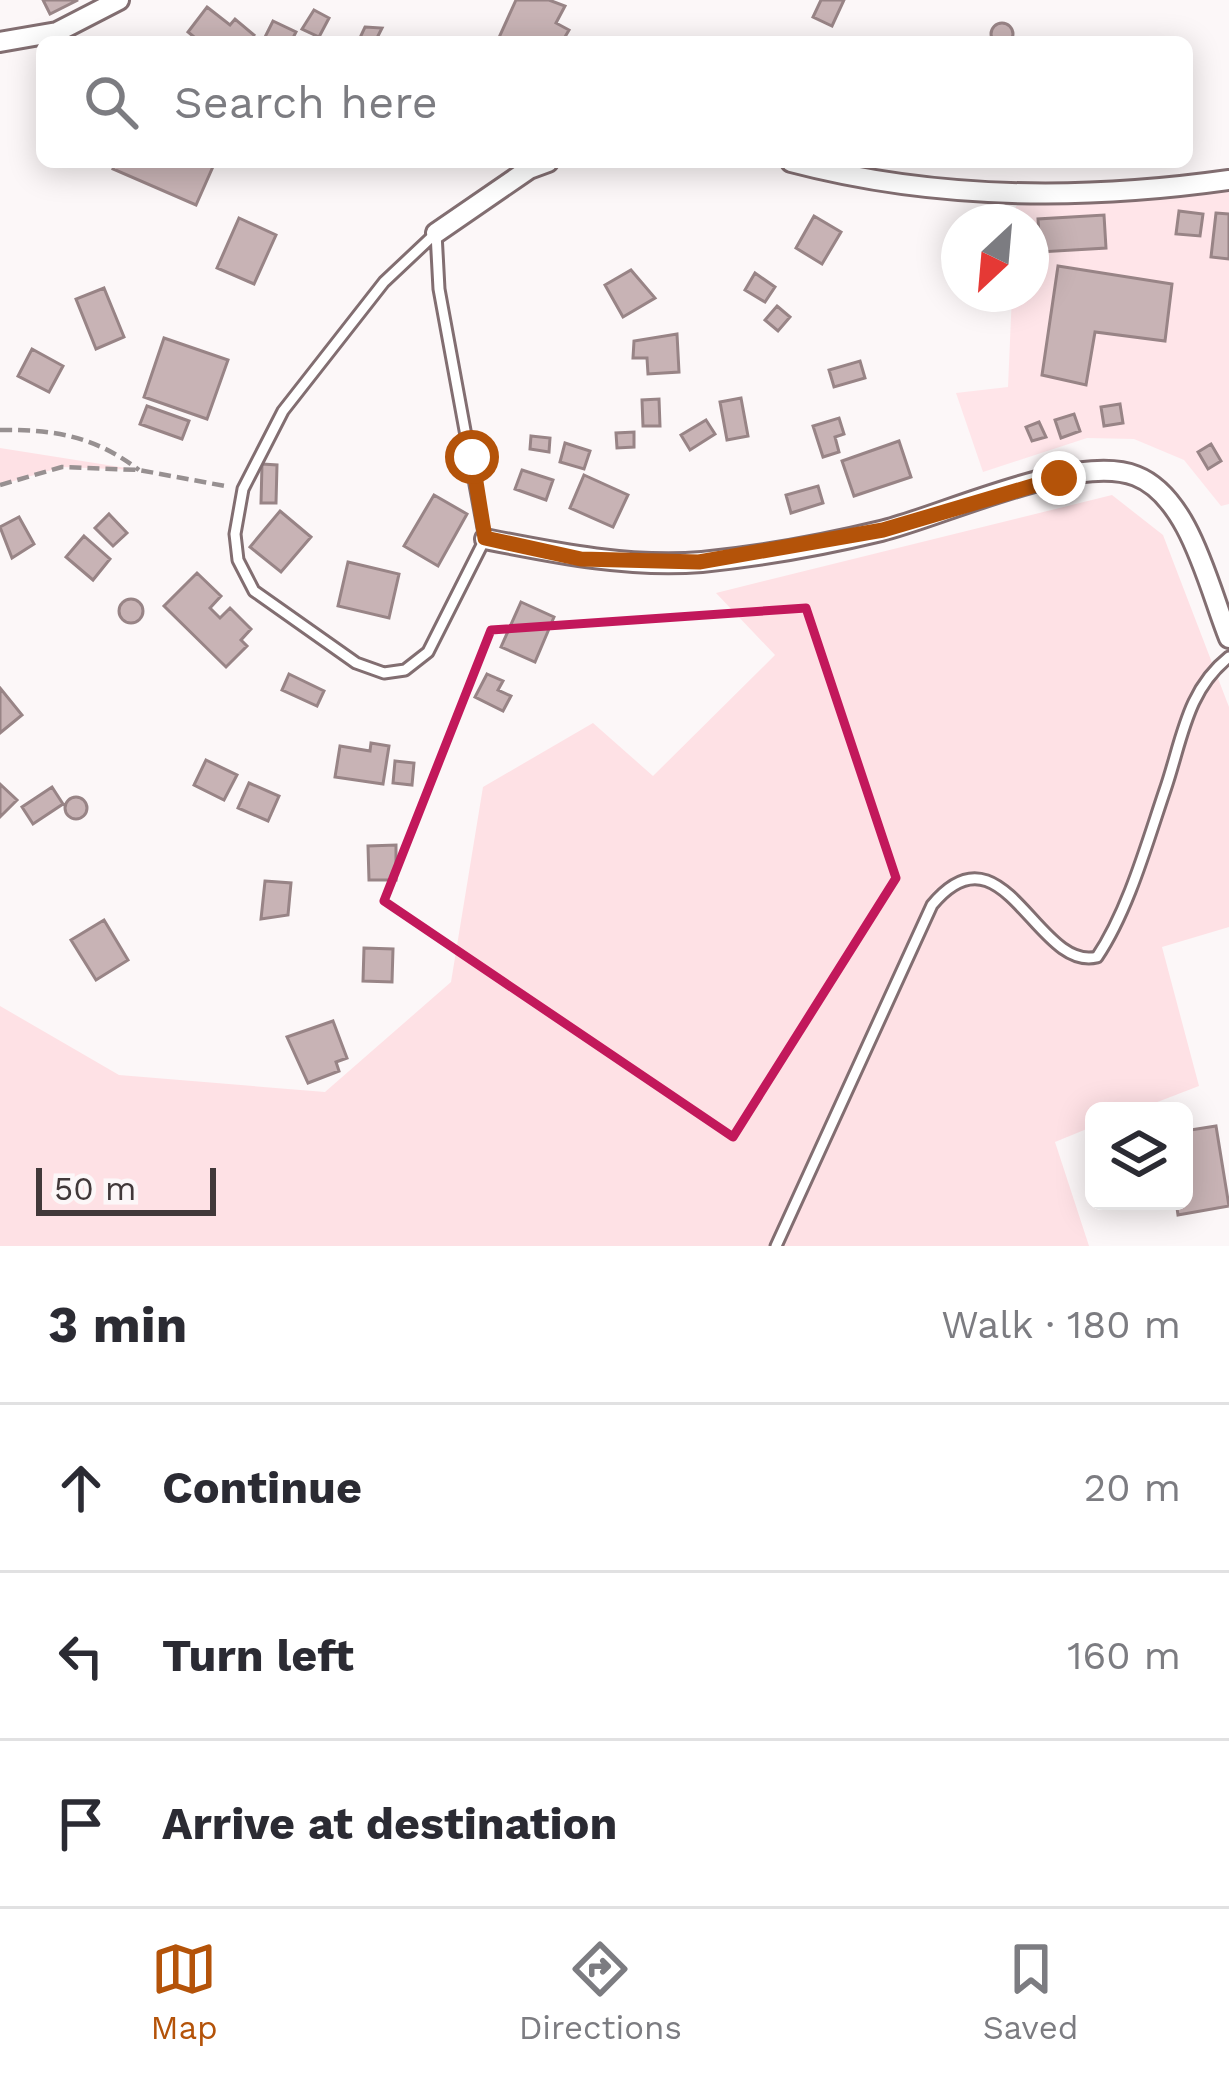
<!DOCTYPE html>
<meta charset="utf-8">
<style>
:root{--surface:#fff;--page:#f2f2f3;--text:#2b2b33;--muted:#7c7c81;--line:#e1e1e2;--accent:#b45309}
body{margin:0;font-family:"Work Sans",sans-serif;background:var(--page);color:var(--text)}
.controls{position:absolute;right:36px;bottom:36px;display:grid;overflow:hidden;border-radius:18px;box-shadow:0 6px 30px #0003}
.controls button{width:108px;height:108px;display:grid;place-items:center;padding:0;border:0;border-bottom:3px solid var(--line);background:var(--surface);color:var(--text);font:60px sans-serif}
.compass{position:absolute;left:941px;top:204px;width:108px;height:108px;border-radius:50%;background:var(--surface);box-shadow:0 6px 30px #0003;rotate:206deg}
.scale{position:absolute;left:36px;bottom:30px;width:180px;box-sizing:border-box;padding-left:12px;border:6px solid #413839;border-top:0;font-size:33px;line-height:42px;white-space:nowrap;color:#413839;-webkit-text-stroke:9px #fcf7f8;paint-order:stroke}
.stop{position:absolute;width:36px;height:36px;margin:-27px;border:9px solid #b45309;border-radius:50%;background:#fff}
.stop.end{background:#b45309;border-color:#fff;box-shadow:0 3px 12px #0008}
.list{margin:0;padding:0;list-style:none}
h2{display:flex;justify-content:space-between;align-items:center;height:156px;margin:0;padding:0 48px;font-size:51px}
h2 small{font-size:39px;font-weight:400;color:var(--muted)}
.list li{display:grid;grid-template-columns:78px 1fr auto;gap:36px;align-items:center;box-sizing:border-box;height:168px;padding:0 48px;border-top:3px solid var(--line)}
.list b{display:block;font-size:45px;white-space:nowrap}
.list em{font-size:39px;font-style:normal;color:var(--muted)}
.icon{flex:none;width:66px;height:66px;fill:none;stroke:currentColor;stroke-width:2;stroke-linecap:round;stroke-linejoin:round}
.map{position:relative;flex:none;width:1229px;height:1246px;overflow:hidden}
.search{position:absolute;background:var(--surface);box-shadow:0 6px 30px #0003;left:36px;right:36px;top:36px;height:132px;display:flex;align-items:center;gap:30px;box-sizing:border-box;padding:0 42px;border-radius:18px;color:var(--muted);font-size:45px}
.sheet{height:660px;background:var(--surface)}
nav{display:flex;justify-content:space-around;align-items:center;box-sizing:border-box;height:168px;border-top:3px solid var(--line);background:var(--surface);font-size:33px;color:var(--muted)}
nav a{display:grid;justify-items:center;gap:6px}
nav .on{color:var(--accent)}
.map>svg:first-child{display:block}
</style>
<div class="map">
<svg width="1229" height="1246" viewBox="0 0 1229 1246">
<rect width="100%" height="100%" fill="#fcf7f8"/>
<path fill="#ffe5e9" d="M1229,185V504L1221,506L1184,460L1134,439L1087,438L983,472L956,393L1008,387L1012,294H1031V222H1015L1016,206Z"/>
<path fill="#fee1e5" d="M0,448L139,470L62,467L0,485Z
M1112,495L1163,535L1229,707V927L1162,947L1199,1086L1134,1111H1094V1126L1055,1142L1089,1246H0V1006L119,1075L325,1092L451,982L483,787L593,723L653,776L775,655L716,593Z"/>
<path fill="#c8b3b5" stroke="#988486" stroke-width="3" d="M43,0H78L50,14Z
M516,0H549L565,6L556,23L569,30L562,42H497Z
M821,0H844L832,26L813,17Z
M207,7L230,25L235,19L254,35L249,42H200L188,32Z
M314,10L329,18L319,37L302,29Z
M273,21L296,32L291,42L263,41Z
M991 34a11 11 0 1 1 22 0a11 11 0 1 1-22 0Z
M365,27L382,28L375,42H358Z
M116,162H215L196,205L113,169Z
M1179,211L1203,214L1200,236L1176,234Z
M1216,213L1229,214V259L1211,257Z
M1104,215L1106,248L1040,252L1038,219Z
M814,216L841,232L822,264L796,248Z
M239,218L276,235L254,284L217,268Z
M1058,266L1172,284L1165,341L1095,332L1086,385L1042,375Z
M631,270L655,298L623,317L605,285Z
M755,273L775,287L765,302L745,290Z
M104,288L124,337L96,349L76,299Z
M777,306L790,317L778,331L765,320Z
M677,334L679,372L648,374L647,358H633L634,341Z
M164,338L228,360L207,419L144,397Z
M32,349L63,366L49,392L18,376Z
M860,361L865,378L834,387L829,370Z
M741,398L748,436L727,440L720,402Z
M659,399L660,426H643L642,400Z
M1120,404L1123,423L1104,426L1101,407Z
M147,406L189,421L182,439L140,424Z
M1074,414L1080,431L1061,438L1055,420Z
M839,418L844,434L835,437L839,452L823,457L813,426Z
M706,420L715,434L690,450L681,435Z
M1039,422L1046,437L1032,441L1026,427Z
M634,432V447L617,448L616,433Z
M531,436L550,438L549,452L530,449Z
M899,441L911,477L854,496L842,461Z
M565,443L590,451L584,469L560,462Z
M1211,444L1221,461L1208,469L1198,452Z
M262,464L277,465L276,503H261Z
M522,470L553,480L546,500L515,489Z
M584,475L628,495L613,527L570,508Z
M818,486L823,503L791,513L786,495Z
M434,495L467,514L438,566L404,546Z
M280,511L311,537L281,572L250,547Z
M109,514L127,533L113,546L95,528Z
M19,517L34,544L12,558L0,527Z
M84,536L110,559L93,580L66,557Z
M348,562L399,574L389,618L338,606Z
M197,573L221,596L210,608L220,618L230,608L251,629L241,640L247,646L226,667L164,606Z
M119 611a12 12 0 1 1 24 0a12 12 0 1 1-24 0Z
M521,602L554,617L535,662L501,647Z
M289,674L324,691L317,706L282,690Z
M487,674L503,681L498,690L511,696L503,711L475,697Z
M0,688L22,715L0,733Z
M371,743L389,746L383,784L335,777L340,746L370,751Z
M206,760L237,775L224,800L194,785Z
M395,761L414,763L412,785L393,783Z
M249,783L279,796L268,821L238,808Z
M0,784L17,800L0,817Z
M52,787L63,804L33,824L22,807Z
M65 808a11 11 0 1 1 22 0a11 11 0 1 1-22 0Z
M396,845V880H369L368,846Z
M265,881L291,883L288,915L261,919Z
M104,920L128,960L96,980L71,940Z
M364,948L393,949L392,982L363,981Z
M333,1021L347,1058L336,1062L339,1071L308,1083L287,1037Z
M1216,1126L1229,1206L1178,1215L1176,1201H1184V1131Z"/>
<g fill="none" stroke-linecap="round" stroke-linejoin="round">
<g stroke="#826e71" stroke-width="15">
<path id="service" d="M436,233L439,289L485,539L428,652L405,670L384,673L356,663L254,591L238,560L235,534L243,489L283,411L384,282Z
M776,1246L932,905C1003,819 1037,972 1097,957C1128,911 1147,843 1165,790C1182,741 1186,691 1229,657"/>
</g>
<g stroke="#826e71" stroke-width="24">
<path id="minor" d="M0,42L57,32L119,0
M791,162C935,200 1081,201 1229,180
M436,233L529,169L548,162
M485,539C556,553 629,568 702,562C761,556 823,545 881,531C943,516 1077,452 1136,476C1190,497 1209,589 1229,638"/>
</g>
<path stroke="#979091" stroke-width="4.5" stroke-dasharray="12 6" stroke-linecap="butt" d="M0,430C55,429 96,437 139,470
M0,485L62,467L139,470L225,486"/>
<use href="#service" stroke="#fff" stroke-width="9"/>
<use href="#minor" stroke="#fff" stroke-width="18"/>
</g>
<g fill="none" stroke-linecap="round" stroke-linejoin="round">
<path stroke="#b45309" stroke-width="15" d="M472,457L485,538L581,559L699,562L883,530L1059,478"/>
</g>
<path fill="none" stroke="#c2185b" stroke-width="9" stroke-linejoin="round" d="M806,608L896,878L733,1137L384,901L491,630Z"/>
</svg>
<div class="controls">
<button><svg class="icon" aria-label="layers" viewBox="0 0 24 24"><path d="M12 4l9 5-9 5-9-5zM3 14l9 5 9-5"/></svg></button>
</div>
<svg class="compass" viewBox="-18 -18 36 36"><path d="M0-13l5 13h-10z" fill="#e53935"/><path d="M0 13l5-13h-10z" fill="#7c7c81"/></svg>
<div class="scale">50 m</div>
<div class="stop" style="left:472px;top:457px"></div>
<div class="stop end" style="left:1059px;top:478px"></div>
<div class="search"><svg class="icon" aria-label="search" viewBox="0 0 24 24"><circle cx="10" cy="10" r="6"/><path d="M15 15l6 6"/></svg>Search here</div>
</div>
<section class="sheet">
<h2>3 min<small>Walk · 180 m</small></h2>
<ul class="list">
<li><svg class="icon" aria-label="ahead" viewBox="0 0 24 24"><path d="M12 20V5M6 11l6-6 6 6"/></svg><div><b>Continue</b></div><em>20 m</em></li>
<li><svg class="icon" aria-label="left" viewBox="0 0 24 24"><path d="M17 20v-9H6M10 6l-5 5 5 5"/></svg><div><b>Turn left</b></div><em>160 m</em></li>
<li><svg class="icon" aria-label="arrive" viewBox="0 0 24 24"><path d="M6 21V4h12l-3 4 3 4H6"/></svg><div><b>Arrive at destination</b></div></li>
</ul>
</section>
<nav>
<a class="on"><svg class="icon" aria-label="map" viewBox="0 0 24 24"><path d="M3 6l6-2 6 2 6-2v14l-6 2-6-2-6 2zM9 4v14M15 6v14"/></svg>Map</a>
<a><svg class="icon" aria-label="directions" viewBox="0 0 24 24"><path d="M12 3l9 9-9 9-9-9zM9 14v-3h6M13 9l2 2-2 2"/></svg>Directions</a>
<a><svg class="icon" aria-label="saved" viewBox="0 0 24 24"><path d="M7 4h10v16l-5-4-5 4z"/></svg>Saved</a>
</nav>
